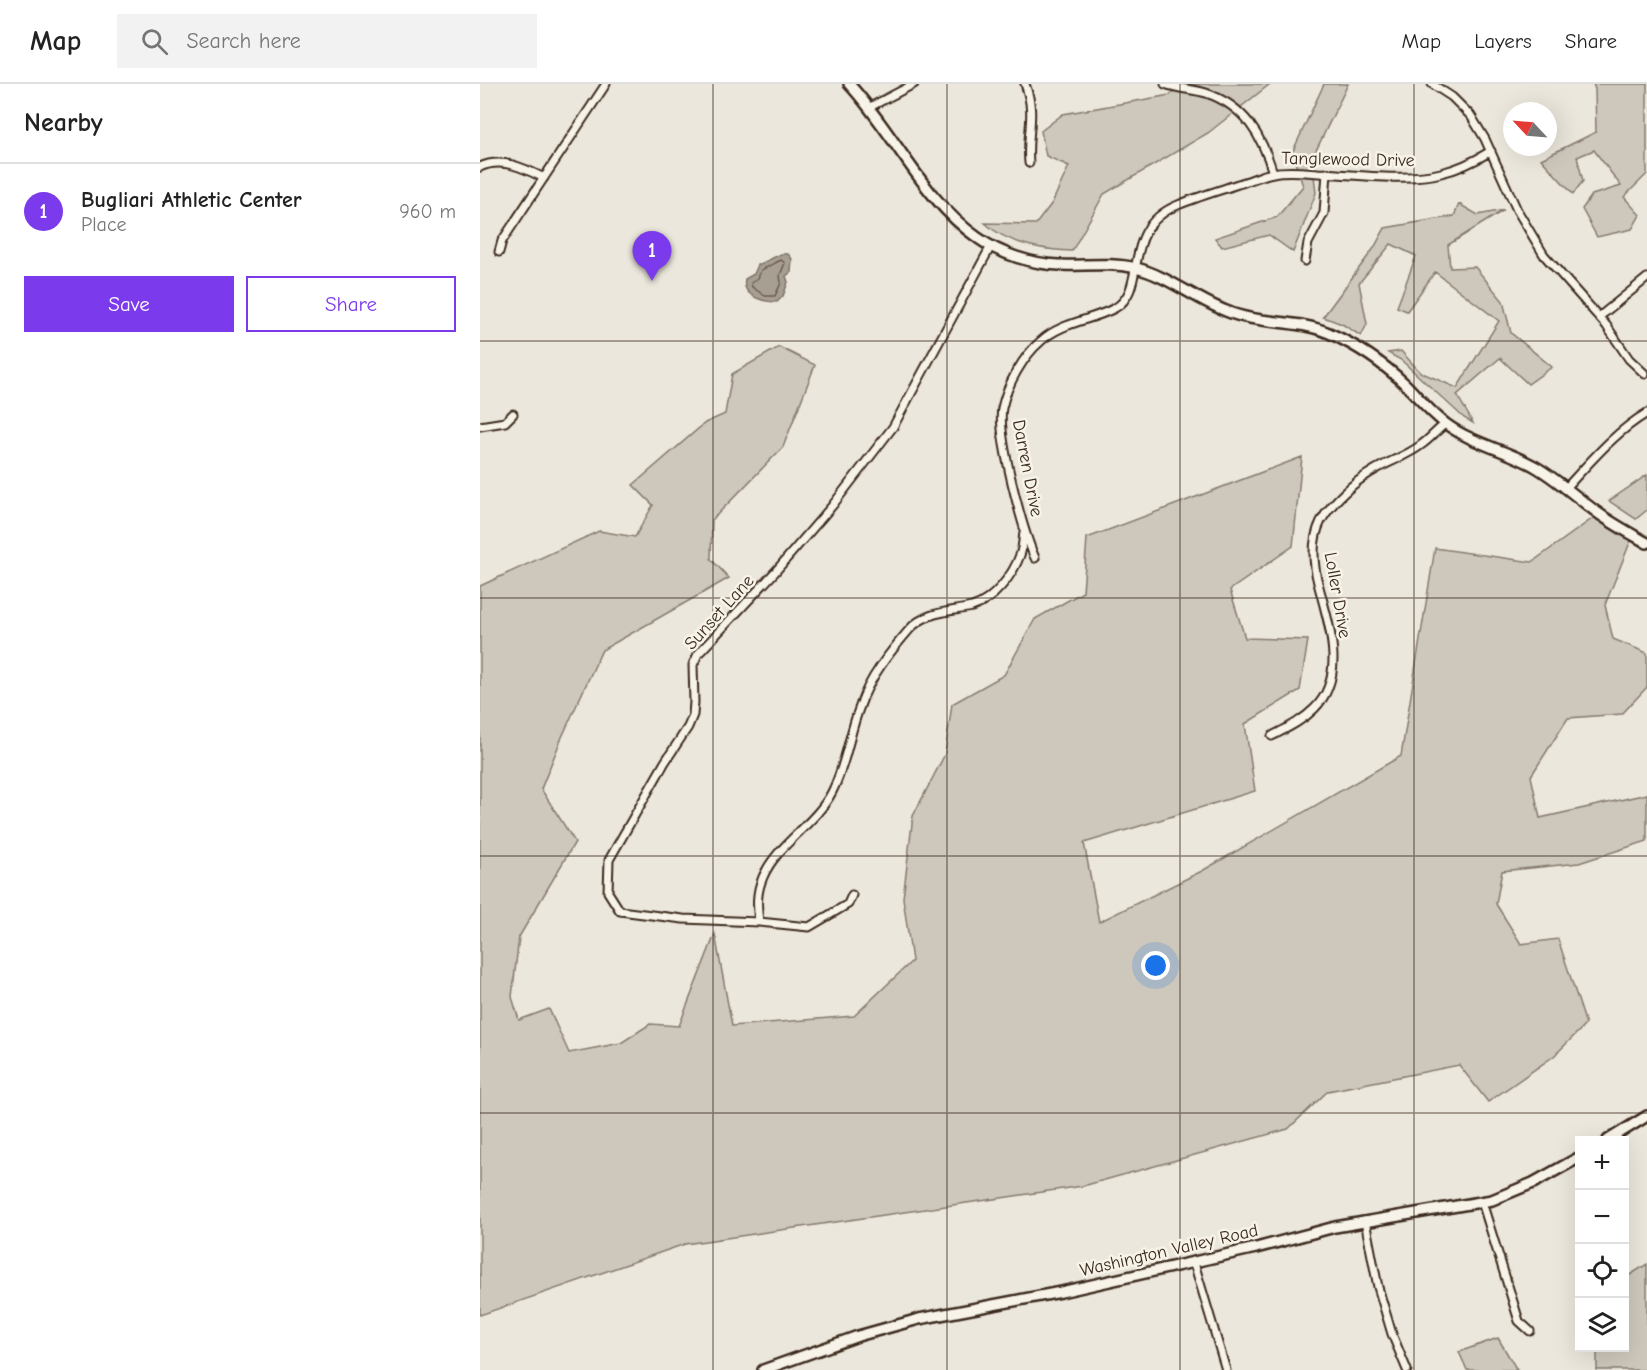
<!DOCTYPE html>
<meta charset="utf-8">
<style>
:root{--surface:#fff;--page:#f2f2f2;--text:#222;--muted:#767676;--line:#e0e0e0;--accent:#7c3aed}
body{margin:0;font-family:"Comic Neue",sans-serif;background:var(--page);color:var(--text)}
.controls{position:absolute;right:18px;bottom:18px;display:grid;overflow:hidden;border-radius:0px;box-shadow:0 6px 24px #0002}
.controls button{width:54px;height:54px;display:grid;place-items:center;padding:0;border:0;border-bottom:2px solid var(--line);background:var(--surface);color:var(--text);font:30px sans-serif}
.compass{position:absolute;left:1023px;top:18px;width:54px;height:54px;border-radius:50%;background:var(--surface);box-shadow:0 6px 24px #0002;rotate:296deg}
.you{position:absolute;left:676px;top:882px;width:21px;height:21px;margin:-15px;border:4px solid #fff;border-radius:50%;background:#1a73e8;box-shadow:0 0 0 9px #1a73e833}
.badge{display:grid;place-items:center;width:39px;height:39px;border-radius:50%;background:var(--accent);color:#fff;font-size:20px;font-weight:700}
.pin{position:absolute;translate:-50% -50px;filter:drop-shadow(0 2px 3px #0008)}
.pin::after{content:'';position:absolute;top:32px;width:21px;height:18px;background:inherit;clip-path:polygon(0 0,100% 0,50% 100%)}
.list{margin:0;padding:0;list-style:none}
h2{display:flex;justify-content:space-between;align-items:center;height:78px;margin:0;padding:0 24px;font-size:26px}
h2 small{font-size:20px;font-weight:400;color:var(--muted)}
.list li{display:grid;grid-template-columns:39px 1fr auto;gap:18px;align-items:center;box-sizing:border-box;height:96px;padding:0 24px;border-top:2px solid var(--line)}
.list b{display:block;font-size:22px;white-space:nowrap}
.list p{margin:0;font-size:20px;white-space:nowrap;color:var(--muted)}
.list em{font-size:20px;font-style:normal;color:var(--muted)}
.actions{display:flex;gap:12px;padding:18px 24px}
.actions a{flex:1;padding:14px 0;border:2px solid var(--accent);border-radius:0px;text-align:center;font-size:21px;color:var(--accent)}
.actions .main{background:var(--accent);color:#fff}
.icon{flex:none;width:33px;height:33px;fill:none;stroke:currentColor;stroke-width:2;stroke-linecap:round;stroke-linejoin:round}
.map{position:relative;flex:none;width:1167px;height:1286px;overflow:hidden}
header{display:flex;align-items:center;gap:36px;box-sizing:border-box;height:84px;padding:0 30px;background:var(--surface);border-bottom:2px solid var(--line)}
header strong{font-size:28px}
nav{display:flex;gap:33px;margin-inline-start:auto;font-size:21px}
.search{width:420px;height:54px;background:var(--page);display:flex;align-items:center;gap:15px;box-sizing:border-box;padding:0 21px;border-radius:0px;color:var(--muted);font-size:22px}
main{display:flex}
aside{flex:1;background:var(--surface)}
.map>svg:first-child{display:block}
</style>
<header>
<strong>Map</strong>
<div class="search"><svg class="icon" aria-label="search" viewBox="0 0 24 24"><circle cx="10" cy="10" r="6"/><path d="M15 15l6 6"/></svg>Search here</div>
<nav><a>Map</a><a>Layers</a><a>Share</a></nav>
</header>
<main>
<aside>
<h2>Nearby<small></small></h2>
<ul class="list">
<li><span class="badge">1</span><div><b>Bugliari Athletic Center</b><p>Place</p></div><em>960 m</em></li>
</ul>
<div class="actions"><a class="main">Save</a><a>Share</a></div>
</aside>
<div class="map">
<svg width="1167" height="1286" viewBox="0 0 1167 1286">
<rect width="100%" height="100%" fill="#ece7dc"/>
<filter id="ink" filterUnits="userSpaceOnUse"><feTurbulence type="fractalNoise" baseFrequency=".0167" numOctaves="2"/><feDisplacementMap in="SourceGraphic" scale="12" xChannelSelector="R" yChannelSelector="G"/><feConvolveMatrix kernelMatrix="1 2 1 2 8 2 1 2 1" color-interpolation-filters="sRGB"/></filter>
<g filter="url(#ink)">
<path fill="#cec8bc" stroke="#84796d" stroke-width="1.5" d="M701,0H790L728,49L624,110L592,167C562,166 527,160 505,139L556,140L572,119L589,82L566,72L561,47L583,30L690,11Z
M844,0H868L832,75L836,109L813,168L789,151L742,163L735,154L797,133L823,102L812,69Z
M1113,0H1167V90L1144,113L1160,131L1152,145L1117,153L1102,125L1112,111L1141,102L1114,66L1097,73L1103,97L1093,110L1061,75L1116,48L1115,5Z
M979,120L998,131L1024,126L968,161L970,184L995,183L1023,217L1031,249L1072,283L1048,300L1020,274L977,311L993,339L984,334L921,276L908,269L921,267L940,288L977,304L1019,237L955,188L927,227L917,223L936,172L911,160L879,199L887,240L881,252L862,240L843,233L894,164L905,144L974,132Z
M299,263L335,281L303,363L232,436L231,475L249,494L122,566L82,653L61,705L95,758L39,853L32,913L39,936L69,925L89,969L141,959L170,940L199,942L235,850L252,942L374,932L432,877L423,814L433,732L465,670L472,620L524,591L555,535L603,508L607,454L822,373L813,462L750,506L765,554L828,556L820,606L765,640L775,707L604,759L619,838L722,787L921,672L955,464L1052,478L1119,430L1153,451L1125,521L1133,555L1167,569V603L1142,630L1088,634L1051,692L1060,734L1167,710V757L1099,779L1022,787L1016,820L1041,860L1078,855L1106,940L1074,972L1008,1018L979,981L848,1007L808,1045L603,1102L205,1160L0,1231V502L119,447L155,453L173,421L153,401L225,339L245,330L252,290Z
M1167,391V426L1156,435L1129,417Z
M1167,1180V1286H1117V1264H1144L1145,1194Z
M1018,1254L1037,1286H987L979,1268Z"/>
<path fill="#a89f93" stroke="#7c7064" stroke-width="1.5" d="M301,170H308L312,175L311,188L306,192L308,198L303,212L297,218C283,218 261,212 265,195L274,190L278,181Z"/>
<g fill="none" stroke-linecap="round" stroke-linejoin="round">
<path stroke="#67594d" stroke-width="1.5" d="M301,176L305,179L300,191L301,199L295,212H285L272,203L271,199L278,194L281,186Z"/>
<g stroke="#3b2a1e" stroke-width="11">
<path id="street" d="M545,0C557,31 546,49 549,79
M685,0C698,5 713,5 726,9C765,22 782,52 793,89
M952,0L972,13L991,32L1005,55L1037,126L1064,171L1126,241L1149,275L1165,290
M390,23L434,0
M0,83C22,73 44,84 64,94
M19,168L22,157L126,0
M825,177L828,159L844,129L847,89
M1119,233L1167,194
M0,342L25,338L33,330
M1085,405C1111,377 1135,348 1167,329
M555,474C543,447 517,352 522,324C527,301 543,272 561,257C582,238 610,237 635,224C669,205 639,145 698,121C717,113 738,107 758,100C770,97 781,91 793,89C807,86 824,88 838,89C875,90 927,98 961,89C979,85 995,77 1011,67
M792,652C807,644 822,637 834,625C868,592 848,538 838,499C833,479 831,457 841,437C852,418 874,398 893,387C909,377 927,372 941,361C950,355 957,346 965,340
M372,811L368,820L329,843L279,838L203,835L140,827L128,808L129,776L185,678L208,643L213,631L214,618L213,581L218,570L295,488L352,422L413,343L511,162
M279,838C277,821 276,809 283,793C297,760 335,741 352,708C366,681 369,650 380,622C389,594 410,568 429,546C445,527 470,528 492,523C513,517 533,491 540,471C543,464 543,455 544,448
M1002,1118L1039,1237L1050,1247
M885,1137L898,1203L912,1250L927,1286
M714,1179L746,1286"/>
</g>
<g stroke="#3b2a1e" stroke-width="14">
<path id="secondary" d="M369,0C414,48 443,116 498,154C520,170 552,180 579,181C604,182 631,178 656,184C688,192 715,215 746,227C779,241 817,235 849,249C876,261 903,279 925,300C938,313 950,328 966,340C993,360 1027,366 1056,383C1078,396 1097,414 1118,429C1133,440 1150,449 1167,459
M1128,1056L1167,1032
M283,1286L378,1252L439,1235L581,1208L776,1164L855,1143L1012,1116L1053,1099L1100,1073"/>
</g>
<use href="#street" stroke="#f7f3e8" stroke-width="7"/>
<use href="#secondary" stroke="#f7f3e8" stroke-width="9"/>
</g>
</g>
<path fill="none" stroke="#3b2a1e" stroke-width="1.5" stroke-opacity="0.55" d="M233,0V1286M467,0V1286M700,0V1286M934,0V1286M0,257H1167M0,514H1167M0,772H1167M0,1029H1167"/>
<g text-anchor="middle" stroke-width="5" stroke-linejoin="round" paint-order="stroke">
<g font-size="18" fill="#3b2a1e" stroke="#f7f3e8">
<text transform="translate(868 75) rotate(1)" y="6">Tanglewood Drive</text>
<text transform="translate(548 384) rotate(79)" y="6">Darren Drive</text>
<text transform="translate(858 511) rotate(80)" y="6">Loller Drive</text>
<text transform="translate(239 528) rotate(-48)" y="6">Sunset Lane</text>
<text transform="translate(689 1166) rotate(-13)" y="6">Washington Valley Road</text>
</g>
</g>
</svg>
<div class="controls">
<button>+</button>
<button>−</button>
<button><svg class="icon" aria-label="locate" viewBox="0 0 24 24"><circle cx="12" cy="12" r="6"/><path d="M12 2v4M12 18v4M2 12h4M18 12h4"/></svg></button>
<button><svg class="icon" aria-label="layers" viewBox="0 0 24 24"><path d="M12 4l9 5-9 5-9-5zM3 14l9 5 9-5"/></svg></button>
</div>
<svg class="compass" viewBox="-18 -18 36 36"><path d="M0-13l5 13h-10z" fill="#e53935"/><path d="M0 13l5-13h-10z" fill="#767676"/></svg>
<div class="you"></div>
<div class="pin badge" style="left:172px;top:197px">1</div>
</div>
</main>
